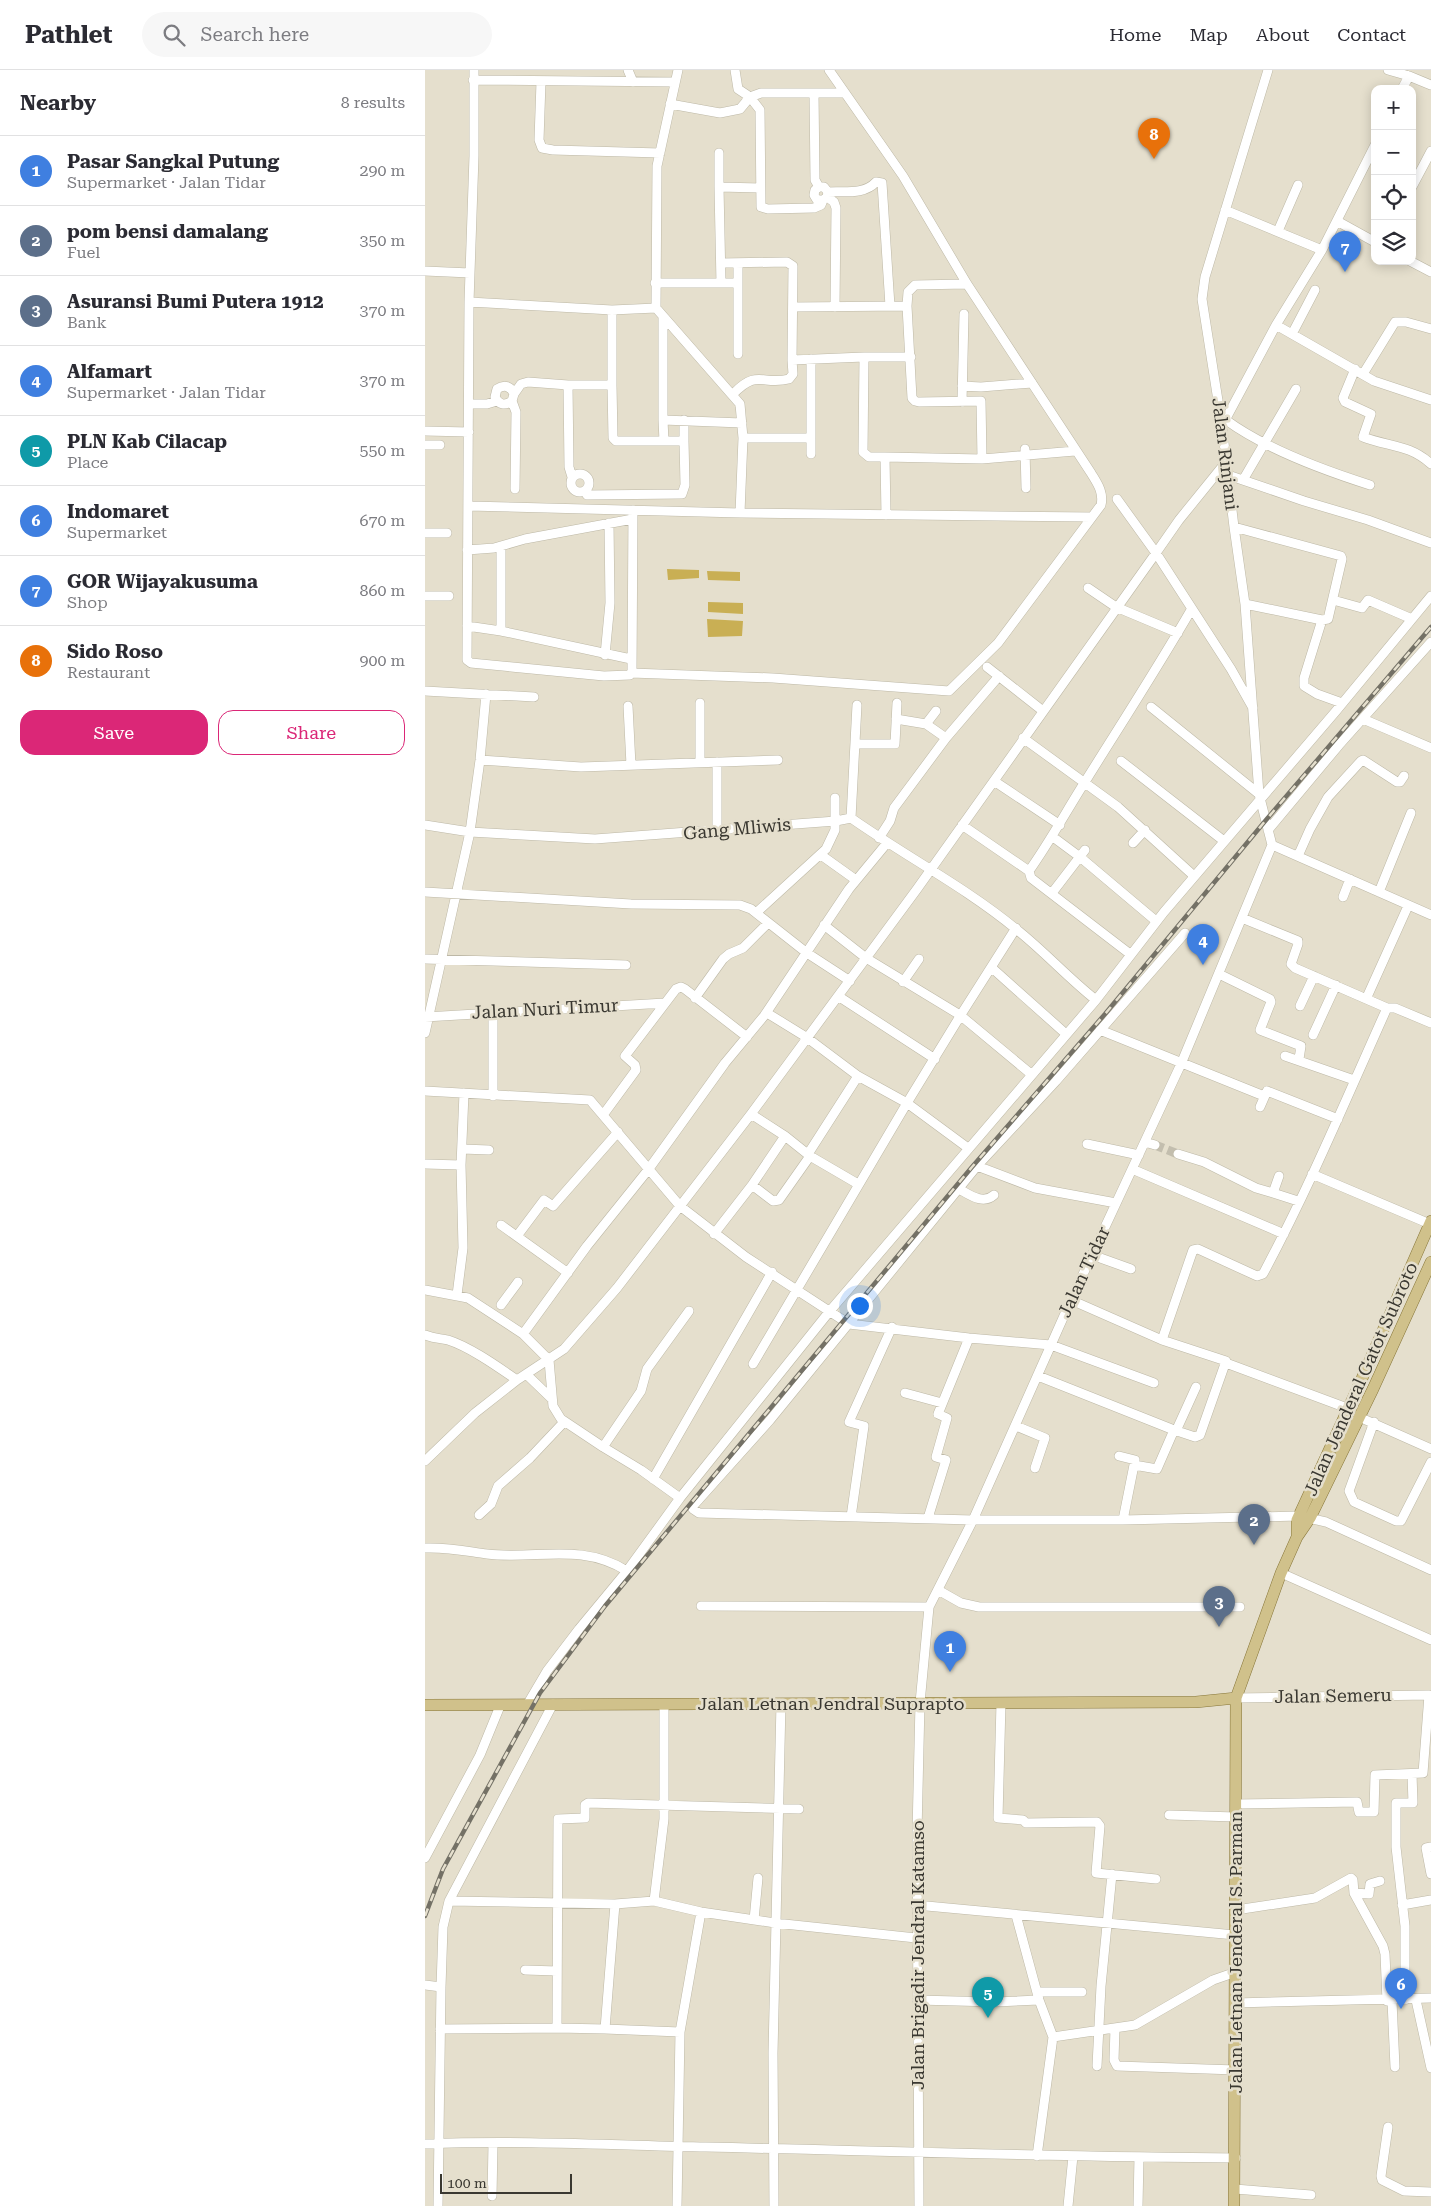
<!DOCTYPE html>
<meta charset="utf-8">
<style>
:root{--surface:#fff;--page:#f7f7f7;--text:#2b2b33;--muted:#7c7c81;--line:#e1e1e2;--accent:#db2777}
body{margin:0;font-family:"Roboto Serif",serif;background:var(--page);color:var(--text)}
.controls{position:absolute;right:15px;top:15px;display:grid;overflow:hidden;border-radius:10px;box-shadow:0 2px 12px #0003}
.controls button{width:45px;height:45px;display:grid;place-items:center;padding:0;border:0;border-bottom:1px solid var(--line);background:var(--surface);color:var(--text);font:25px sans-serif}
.scale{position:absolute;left:15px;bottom:12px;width:132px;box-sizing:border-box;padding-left:5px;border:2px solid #3a3831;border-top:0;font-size:14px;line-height:18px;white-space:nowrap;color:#3a3831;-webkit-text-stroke:4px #e5dfcd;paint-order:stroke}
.you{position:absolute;left:434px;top:1235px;width:18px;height:18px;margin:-12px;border:4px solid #fff;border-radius:50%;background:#1a73e8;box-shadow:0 0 0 8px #1a73e833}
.badge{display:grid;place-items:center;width:32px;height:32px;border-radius:50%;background:var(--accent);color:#fff;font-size:16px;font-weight:700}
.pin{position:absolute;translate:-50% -41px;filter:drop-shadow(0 1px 2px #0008)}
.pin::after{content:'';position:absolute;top:26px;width:18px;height:15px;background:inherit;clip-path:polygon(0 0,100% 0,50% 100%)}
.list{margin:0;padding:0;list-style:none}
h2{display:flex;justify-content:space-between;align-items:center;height:65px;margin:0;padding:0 20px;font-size:21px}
h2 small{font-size:16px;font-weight:400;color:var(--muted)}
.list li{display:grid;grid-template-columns:32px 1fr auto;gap:15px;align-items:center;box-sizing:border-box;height:70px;padding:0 20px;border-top:1px solid var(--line)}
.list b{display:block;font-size:19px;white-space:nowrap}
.list p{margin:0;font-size:16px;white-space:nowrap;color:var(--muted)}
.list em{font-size:16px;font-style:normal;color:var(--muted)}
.actions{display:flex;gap:10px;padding:15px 20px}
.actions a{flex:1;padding:11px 0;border:1px solid var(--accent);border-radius:15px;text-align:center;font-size:18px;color:var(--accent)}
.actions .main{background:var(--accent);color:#fff}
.icon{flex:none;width:28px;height:28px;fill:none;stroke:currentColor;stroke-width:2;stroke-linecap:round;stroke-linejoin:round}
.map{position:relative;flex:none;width:1006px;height:2136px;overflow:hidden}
header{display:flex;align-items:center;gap:30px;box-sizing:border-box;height:70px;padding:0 25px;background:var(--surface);border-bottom:1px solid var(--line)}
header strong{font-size:24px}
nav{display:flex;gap:28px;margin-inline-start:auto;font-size:18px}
.search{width:350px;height:45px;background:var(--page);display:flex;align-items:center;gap:12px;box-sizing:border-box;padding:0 18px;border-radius:28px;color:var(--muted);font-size:19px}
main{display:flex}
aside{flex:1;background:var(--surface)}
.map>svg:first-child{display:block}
</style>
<header>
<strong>Pathlet</strong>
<div class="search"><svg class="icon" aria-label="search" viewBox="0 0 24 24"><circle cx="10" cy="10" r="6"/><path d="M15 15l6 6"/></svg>Search here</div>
<nav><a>Home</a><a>Map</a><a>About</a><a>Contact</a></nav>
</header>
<main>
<aside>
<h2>Nearby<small>8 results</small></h2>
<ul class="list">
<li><span class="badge" style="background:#3f7fe0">1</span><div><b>Pasar Sangkal Putung</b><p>Supermarket · Jalan Tidar</p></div><em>290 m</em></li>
<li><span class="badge" style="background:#5c6f8a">2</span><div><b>pom bensi damalang</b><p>Fuel</p></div><em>350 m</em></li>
<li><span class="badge" style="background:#5c6f8a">3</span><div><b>Asuransi Bumi Putera 1912</b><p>Bank</p></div><em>370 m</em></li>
<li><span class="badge" style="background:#3f7fe0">4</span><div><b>Alfamart</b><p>Supermarket · Jalan Tidar</p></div><em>370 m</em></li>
<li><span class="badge" style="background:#0f9aa8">5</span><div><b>PLN Kab Cilacap</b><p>Place</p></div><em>550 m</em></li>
<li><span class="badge" style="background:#3f7fe0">6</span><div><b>Indomaret</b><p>Supermarket</p></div><em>670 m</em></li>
<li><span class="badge" style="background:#3f7fe0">7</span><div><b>GOR Wijayakusuma</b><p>Shop</p></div><em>860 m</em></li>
<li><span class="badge" style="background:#e8710a">8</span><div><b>Sido Roso</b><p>Restaurant</p></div><em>900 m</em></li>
</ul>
<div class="actions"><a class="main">Save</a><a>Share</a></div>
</aside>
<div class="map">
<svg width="1006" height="2136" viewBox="0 0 1006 2136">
<rect width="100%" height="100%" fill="#e5dfcd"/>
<path fill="#c9af54" d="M242,499L274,500V508L243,510Z
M282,501L315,502V511L283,510Z
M283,532L318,533V544L283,542Z
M282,549L318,551L317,566L283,567Z"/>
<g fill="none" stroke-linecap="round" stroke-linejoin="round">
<path stroke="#c3beae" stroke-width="9" stroke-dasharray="9 4.5" stroke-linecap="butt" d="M730,1075L753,1084"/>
<g stroke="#bdb8a6" stroke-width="10">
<path id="minor" d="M49,0V86L44,232L42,590L46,593L179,606L205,605L207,601L208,440
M203,0L208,12
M310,0L313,19L325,27L335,40L336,137L343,139L389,138L396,135L398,130
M843,0L780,207L777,229L797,356L809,457L820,534L834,724L847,775
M963,0L984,6
M48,10L250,12
M116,12L114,70L117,78L128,80L235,83
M977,19L984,6L1006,15
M389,23L390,110L394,117H399L403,122L402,127L398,130H392L389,125L390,120L394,117
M245,34L295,43L315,39L325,27L336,23H419
M294,83V117
M987,117L1006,81
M403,122C420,121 439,125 451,112L457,113L465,236
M402,127L409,132L411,138L410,237
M800,140L897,180
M912,151L950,172
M853,161L873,115
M985,191L1006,202
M296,193L362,192L368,196L367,290
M0,201L45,203
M230,213H313
M296,213L294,117L335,118
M44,232L187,240L231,238L315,334L318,368L315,443
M482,236L487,328L490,331L494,332L556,331L557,389
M368,237L482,236L483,222L490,215L542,214
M231,238L232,96L253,0
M187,240V315
M851,255L949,311L1006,330
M867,264L890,220
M313,284V193
M439,287H486
M386,289V384
M930,299L918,328L920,332L946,344L938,367C964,377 984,374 1006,394
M938,304L970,252H981L1006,259
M143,315L144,397L147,407
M537,316L556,317L607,313
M89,324L96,314L103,312L143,315H187L188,368L191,371H239L238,350L317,353
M308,324C333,298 337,316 364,309L368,304L367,290L439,287L438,382L444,387H460
M87,331C80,336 74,335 70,327L72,319C79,314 86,316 89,324L87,331L91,342L90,419
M537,332L539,244
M44,334H62L72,331
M238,350V248
M801,350C839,378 901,401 945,415
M797,356L851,255L897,180L950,75
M0,361L44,362
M318,368H386
M239,371H259V350
M0,375H15
M600,379L601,418
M146 413a9 9 0 1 1 18 0a9 9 0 1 1-18 0Z
M803,405L879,431L943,450L1006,473
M818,410L871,319
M162,425L257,424L260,415L259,371
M692,429L731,483L754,450L801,392
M43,436L315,443L667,447
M461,445L460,387L557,389L650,381
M809,457L916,486L917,489L903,549L897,550L820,534
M0,463H22
M76,476V561L206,589
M42,480L69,478L100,469L208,449
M663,518L691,537L753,563
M0,526H24
M908,530L937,538L943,530L987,549
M897,550L879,608V616L892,624L917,633
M42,556L76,561
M180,585L185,533L184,453
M562,597L618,641
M206,603L348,608L524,621L573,573L676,435C679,422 672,413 666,403L542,214L478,106L404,0
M0,621L109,627
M203,636L206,695
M726,637L834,724
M471,649L501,654L511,641
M938,649L1006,678
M501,654L521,668
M598,668L693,737L769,806
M430,674H470L472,633
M55,690L156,697L353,690
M696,691L799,771
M275,692V633
M292,692V760
M569,711L635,755
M426,748L432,635
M0,755L45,762L170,769L411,751L426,748C480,786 540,817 591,859C619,881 643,908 671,930
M537,755L604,801L606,808L705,884
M843,760L914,675L1006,572
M628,767L655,787L731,851
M454,768L465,751L469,738L521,668L574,606
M708,773L720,760
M847,775L1006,845
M396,785L431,810
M873,786L885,759L903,727L936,691L938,690L972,712H975L979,706
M604,801C626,770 643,738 663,707C698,651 733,597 766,540
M0,822L206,834L315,835L326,839L382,883L425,911
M954,822L986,743
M627,823L660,780
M918,827L925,809
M331,843L401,779L410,760V728
M817,848L873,871V874L866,894L870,898L962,938H970L1006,953
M399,855L441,888L535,945L606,1004
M760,863L631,1011L552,1096L345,1350L268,1436V1439L274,1443L548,1450H698L874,1446L901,1452L1006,1500
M0,889L201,895
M567,898L641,964
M794,904L845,929L846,932L835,960L876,976L874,989
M478,912L494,889
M413,926L510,989
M942,927L983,836
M270,928L298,889L304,884L318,878L343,853
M875,936L889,906
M342,943L381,967L433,1006L482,1033L543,1078
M0,947L240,933
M675,960L839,1026
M0,963L45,762L55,690L61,624
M888,965L911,915
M860,986L929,1010
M0,1021L165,1030L255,1136L321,1187L424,1254L544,1268L626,1275L729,1313
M68,1026V942
M835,1037L842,1021L913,1049
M326,1044L360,1066L385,1086L433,1114
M178,1045L211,1000L210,995L200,986L251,919L256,917L260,919L322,967
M720,1072L730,1075
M662,1074L714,1085
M37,1079L64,1080
M383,1084L433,1006
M753,1084L779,1092L831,1118L848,1123
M0,1094L36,1095L39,1023
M552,1096L610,1118L691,1133
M707,1099L859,1164
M887,1104L1005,1154
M854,1106L848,1123L873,1131
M327,1115L348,1131L354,1130L385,1086
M534,1119C545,1125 558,1135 569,1125
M76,1155L143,1203
M289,1164L327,1115L360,1066
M92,1166L119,1130L128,1136L193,1062
M667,1185L706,1199
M0,1220L43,1228L98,1264L162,1176L223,1100L300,993L339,946L424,819L462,773
M32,1225L38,1178L36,1095
M646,1230L737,1270L801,1291L775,1365L770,1367L749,1360
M76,1235L93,1212
M98,1264L124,1290L128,1336L136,1349L178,1377L216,1400L255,1428
M0,1265C10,1269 15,1268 23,1270C45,1277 73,1297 92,1310
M737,1270L768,1180L773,1179L832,1206L838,1204C884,1118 922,1027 962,938
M801,1293L922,1338
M328,1294L482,1033L537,943L591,858
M101,1304L127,1329
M613,1306L749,1360L732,1399L709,1395L698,1450
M480,1323L517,1333
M934,1347L1006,1379
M949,1352L924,1421L929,1432L971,1451H976L1006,1392
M591,1356L620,1368L610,1398
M751,1361L771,1317
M178,1377L216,1321L222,1299L264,1241
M694,1386L710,1390L709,1395
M0,1391L50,1343L92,1310L139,1279L192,1218L326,1044L492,819L731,483L806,599L828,638
M228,1409L347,1202
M54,1445L66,1434L73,1416L105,1388L139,1352
M426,1447L439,1356L424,1352L467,1257
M503,1448L521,1390L511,1387L522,1348L513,1344L544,1268
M0,1478C23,1477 40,1481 62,1484C111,1490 156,1472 202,1501
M856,1503L1006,1570
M513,1520L536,1533L554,1537H815
M276,1536L504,1537
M576,1633L573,1748L598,1750L601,1753L672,1752L675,1756L671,1803L731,1809
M102,1635L122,1601L154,1559L202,1501L255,1428L404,1242L671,930L739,842L911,641L1006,526
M811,1734L932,1732L934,1742H949L950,1705L998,1703L1004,1625L811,1628
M744,1745L811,1747
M1006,1777L1001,1778L1006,1804
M0,1788L55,1685L75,1636
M929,1823L958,1876L960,1884L962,1931
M24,1831L190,1834L229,1831L276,1842L350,1853L491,1868
M229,1831L239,1749V1634
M190,1834L180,1959L255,1962
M491,1835L810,1865
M977,1835L1006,1830
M811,1840L890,1828L926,1808L928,1810L929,1823L944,1824L945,1814L955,1811
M591,1845L614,1930L628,1967L710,1955L788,1910L811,1902
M329,1850L333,1808
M100,1900L132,1901
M0,1915L16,1917
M612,1922H657
M492,1930L571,1932L614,1930
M980,1930V1856L971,1777V1733H988L987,1704
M991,1930L1006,1998
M967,1931L970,1997
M810,1933L1006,1928
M690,1958L689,1990L692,1996L811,2000
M15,1959L132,1958
M180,1959L132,1958L133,1749L160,1748V1735L163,1733L374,1739
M672,1996L676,1916L687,1804
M963,2057L956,2106L957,2110L979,2121L1006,2122
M0,2074C93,2070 188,2075 281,2077C458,2081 634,2087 811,2088
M612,2086L628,1967
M810,2119L886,2125
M67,2126L68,2074
M13,2136L16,1917L18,1857L24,1831L128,1634
M252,2136L255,1962L276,1842
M349,2136L348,1983L356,1633
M494,2136L492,1763L495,1633L504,1537L548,1450L646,1230L756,994L847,775
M643,2136L648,2086
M713,2136L714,2087"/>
</g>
<g stroke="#877639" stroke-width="12">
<path id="major" d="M872,1467V1450L935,1313L1006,1151
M0,1635L771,1632L811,1628
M809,2136L811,1628L856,1503L872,1467L885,1448L948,1319L1006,1192"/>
</g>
<use href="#minor" stroke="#fff" stroke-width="9"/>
<use href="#major" stroke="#d0c18b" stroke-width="11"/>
<g stroke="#747166" stroke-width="4.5">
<path id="rail" d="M0,1846L18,1799L115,1623L180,1536L547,1097L680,944L841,750L1006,557"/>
</g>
<use href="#rail" stroke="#e5dfcd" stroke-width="2.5" stroke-dasharray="8" stroke-linecap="butt"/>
</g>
<g text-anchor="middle" stroke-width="5" stroke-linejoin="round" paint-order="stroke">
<g font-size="18" fill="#3a3831" stroke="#e5dfcd">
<text transform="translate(800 384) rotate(83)" y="6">Jalan Rinjani</text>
<text transform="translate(312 759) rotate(-5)" y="6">Gang Mliwis</text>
<text transform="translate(120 939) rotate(-3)" y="6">Jalan Nuri Timur</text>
<text transform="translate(659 1202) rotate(-65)" y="6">Jalan Tidar</text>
<text transform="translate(936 1309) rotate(-66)" y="6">Jalan Jenderal Gatot Subroto</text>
<text transform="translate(908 1626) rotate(-1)" y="6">Jalan Semeru</text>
<text x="406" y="1640">Jalan Letnan Jendral Suprapto</text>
<text transform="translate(811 1882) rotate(-90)" y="6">Jalan Letnan Jenderal S. Parman</text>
<text transform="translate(493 1885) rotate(-90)" y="6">Jalan Brigadir Jendral Katamso</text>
</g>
</g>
</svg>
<div class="controls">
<button>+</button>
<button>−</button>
<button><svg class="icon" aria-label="locate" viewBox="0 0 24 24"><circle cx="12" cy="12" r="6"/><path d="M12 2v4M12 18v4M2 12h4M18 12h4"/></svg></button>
<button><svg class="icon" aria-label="layers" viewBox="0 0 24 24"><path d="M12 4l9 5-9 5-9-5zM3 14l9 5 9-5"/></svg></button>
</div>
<div class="scale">100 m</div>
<div class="you"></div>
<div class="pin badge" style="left:525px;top:1602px;background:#3f7fe0">1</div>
<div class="pin badge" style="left:829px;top:1475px;background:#5c6f8a">2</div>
<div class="pin badge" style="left:794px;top:1557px;background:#5c6f8a">3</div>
<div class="pin badge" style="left:778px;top:895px;background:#3f7fe0">4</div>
<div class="pin badge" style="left:563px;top:1948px;background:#0f9aa8">5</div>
<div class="pin badge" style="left:976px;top:1939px;background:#3f7fe0">6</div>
<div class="pin badge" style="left:920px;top:202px;background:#3f7fe0">7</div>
<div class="pin badge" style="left:729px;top:89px;background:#e8710a">8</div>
</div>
</main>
